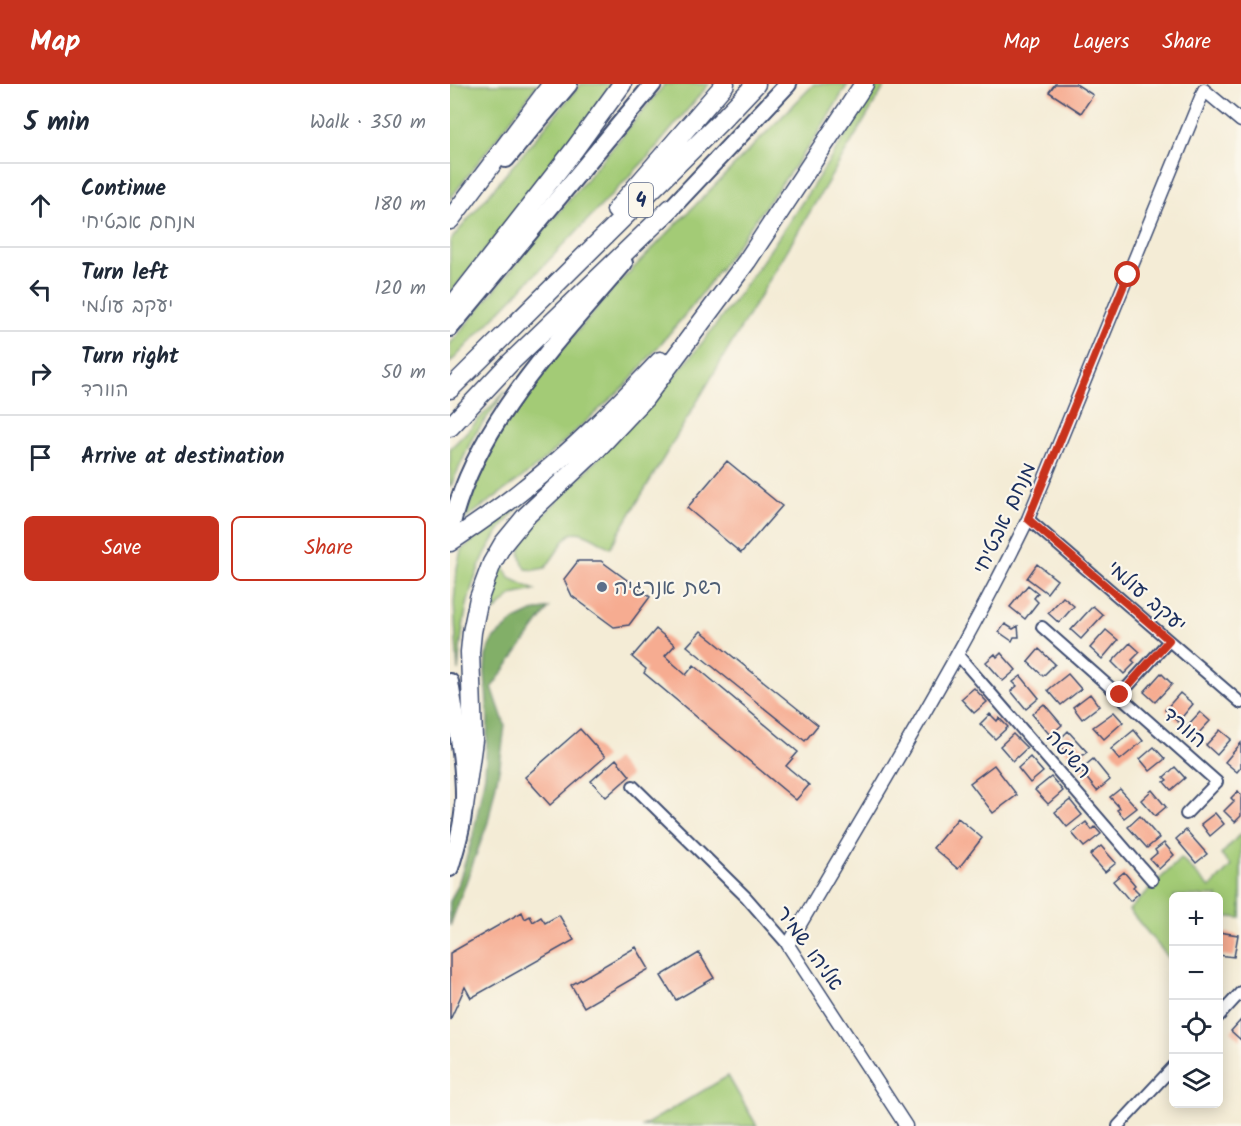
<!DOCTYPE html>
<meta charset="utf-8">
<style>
:root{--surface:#fff;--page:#f2f2f3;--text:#1f2937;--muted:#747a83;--line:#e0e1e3;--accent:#c8321e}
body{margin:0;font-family:Kalam,"Playpen Sans Hebrew",sans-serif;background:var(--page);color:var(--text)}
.controls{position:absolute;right:18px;bottom:18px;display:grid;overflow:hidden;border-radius:9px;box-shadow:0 3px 15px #0003}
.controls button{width:54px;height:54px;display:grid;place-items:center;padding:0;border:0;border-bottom:2px solid var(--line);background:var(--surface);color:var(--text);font:30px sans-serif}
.stop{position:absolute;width:18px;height:18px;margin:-14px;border:4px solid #c8321e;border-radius:50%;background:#fff}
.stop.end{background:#c8321e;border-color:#fff;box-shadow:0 2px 6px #0008}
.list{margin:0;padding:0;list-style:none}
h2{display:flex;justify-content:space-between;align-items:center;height:78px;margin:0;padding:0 24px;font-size:26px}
h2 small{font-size:20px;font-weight:400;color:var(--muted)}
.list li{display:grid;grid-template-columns:39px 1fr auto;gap:18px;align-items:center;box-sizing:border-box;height:84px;padding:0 24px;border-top:2px solid var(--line)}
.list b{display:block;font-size:22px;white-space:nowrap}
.list p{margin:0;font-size:20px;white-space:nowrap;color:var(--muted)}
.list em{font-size:20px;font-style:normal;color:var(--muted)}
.actions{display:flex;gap:12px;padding:18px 24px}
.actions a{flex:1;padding:14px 0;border:2px solid var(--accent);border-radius:9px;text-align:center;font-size:21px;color:var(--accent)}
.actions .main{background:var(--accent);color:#fff}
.icon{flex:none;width:33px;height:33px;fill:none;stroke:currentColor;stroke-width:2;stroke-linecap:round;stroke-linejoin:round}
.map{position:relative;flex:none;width:791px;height:1042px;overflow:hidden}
header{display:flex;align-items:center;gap:36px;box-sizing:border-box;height:84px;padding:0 30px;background:var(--accent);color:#fff}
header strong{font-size:28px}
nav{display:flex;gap:33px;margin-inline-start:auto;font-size:21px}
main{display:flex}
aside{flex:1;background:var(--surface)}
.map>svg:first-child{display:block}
</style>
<header>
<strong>Map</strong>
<nav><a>Map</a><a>Layers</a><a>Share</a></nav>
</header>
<main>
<aside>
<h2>5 min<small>Walk · 350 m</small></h2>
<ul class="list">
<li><svg class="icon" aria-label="ahead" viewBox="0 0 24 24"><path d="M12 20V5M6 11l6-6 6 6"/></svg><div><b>Continue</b><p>מנחם אבטיחי</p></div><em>180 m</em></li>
<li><svg class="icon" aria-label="left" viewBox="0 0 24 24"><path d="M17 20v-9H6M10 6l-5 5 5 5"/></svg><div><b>Turn left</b><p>יעקב עולמי</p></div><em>120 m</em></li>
<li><svg class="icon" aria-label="right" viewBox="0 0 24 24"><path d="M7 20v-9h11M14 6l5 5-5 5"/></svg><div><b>Turn right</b><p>הוורד</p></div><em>50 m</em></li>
<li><svg class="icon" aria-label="arrive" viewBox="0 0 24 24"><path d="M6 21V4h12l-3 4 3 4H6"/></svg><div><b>Arrive at destination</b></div></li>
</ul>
<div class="actions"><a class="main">Save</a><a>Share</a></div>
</aside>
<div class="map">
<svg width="791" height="1042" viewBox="0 0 791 1042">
<rect width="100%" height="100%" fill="#fbf7ec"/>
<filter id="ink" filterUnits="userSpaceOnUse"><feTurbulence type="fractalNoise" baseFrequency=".0167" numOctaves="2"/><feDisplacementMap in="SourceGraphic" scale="12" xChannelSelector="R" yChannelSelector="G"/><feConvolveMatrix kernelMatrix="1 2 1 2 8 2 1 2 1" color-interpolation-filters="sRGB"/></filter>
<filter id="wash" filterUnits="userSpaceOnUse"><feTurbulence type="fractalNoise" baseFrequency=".008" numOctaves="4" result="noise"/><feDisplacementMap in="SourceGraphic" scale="24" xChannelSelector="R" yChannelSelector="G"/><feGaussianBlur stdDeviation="1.35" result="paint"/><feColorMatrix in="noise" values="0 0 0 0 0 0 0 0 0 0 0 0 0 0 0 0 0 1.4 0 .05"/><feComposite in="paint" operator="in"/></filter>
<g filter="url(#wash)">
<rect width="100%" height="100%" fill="#f4ecd6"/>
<path fill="#a3cb76" stroke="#5f7d6a" stroke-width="1.5" d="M0,0H88L0,115Z
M131,0H162L119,60L0,210V157Z
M215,0H259L198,73L0,279V260Z
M364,0H398L367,51L244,220L177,300L85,384L15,435L26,401L46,354L100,280L164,204Z
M429,0H436L160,464C115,434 122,450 95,484L84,486L76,485C72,478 69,472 71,464C77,445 103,422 117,407C139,384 161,361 183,338C280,238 353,116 429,0Z
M56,307L23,353L0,404V365Z
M77,413C66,426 54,439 45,453C18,494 12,540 8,587L4,519L7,484L11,466Z
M52,479L60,494L85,506L62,511L35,536L39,515Z
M791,749V834L769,832L768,812H724L723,879L679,826L731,774L760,804L781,782L771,771Z
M278,992L307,1042H193Z"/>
<path fill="#82af67" stroke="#4e6f62" stroke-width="1.5" d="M99,524L42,603L55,641L50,681L38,738L0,842V818L8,801L23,752L35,690L38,636L35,588L36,572L43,555L65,536L82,528Z"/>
<g id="blocks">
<path fill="#f6ac91" d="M605,0H626L643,11L631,29L599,8Z
M277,377L332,422L291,469L237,424Z
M128,477H151L200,513L179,541L164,543L122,512L114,495Z
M587,480L607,496L597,509L577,494Z
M578,501L588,509L584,514L588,518L575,535L560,523Z
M613,513L624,522L609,539L598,529Z
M643,522L653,531L631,555L621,546Z
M555,540L563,545L568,542L569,553H564L562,557L549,548Z
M206,545L225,561L215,572L236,591L244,581L348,668L336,682L359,701L346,716L194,589L196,585L182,573Z
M656,546L668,556L652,575L640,564Z
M251,547L368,641L355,657L237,562Z
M680,559L690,568L682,576L685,579L674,590L662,578Z
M589,565L605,580L593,592L578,578Z
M551,569L566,586L553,597L536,578L545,570L547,573Z
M711,589L722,600L705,618L694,608Z
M618,590L631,605L611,621L598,606Z
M571,592L589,614L576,625L561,607L567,602L563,598Z
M524,604L537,618L524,629L511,615Z
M730,609L743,620L728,638L715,626Z
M640,610L649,622L632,635L623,623Z
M594,620L612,641L600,651L582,630Z
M664,628L673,638L654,655L643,643Z
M750,628L760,637L745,653L735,644Z
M540,630L547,637L549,634L558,643L545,655L530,640Z
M130,645L155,673L100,721L75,693Z
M684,646L693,657L670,676L661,665Z
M770,646L781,655L767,671L756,661Z
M618,647L637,668L629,674L623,668L619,671L607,658Z
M563,650L577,664L563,677L550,662Z
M791,659V683L787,688L775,678Z
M704,663L715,675L700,687L690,675Z
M580,673L593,688L580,699L568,684Z
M166,675L180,692L156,713L141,697Z
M643,675L660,696L647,707L630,686Z
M544,681L567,711L543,729L520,699Z
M725,683L735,694L721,706L714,698L717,696L714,693Z
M601,693L613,707L598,720L585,706Z
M670,705L687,724L674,734L667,726L670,724L660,713Z
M702,706L716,723L705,732L691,716Z
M788,707L791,711V732L785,738L774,727L784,717L781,714Z
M620,716L632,731L617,743L605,728Z
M765,729L774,740L760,752L751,740Z
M690,732L709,754L697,764L678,743Z
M508,734L532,754L508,785L483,764Z
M636,738L642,746L645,743L651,750L634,763L622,749Z
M736,746L757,770L746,779L726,755Z
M714,759L724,771L709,785L700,775L707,769L705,766Z
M651,762L666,779L655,788L640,771Z
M674,788L685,801L683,803L689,809L680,817L663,797Z
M72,828L75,835L80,832L83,838L91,833L95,839L109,831L124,856L21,914L15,903L0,936V869Z
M768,848L788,851L784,873L768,871Z
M186,863L199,885L134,923L121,901Z
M249,869L264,894L226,916L211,892Z
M791,936V956L781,947Z"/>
</g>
</g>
<g filter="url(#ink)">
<use href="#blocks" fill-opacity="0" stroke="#3c4b70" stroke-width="1.5"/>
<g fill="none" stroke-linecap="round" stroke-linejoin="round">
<g stroke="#3c4b70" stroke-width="14">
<path id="minor" d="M578,435L791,619
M592,543L767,698L736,730
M507,570L702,796
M670,611L719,557
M183,702L296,813L338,861
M768,933L791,908
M668,1042L724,982"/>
</g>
<g stroke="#3c4b70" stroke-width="15">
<path id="tertiary" d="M456,1042L338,861C420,720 507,581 578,435L754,6L791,37"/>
</g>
<g stroke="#3c4b70" stroke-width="20">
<path id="trunk" d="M56,75L119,0
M212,134L338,0
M0,244L203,0
M0,447C24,341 106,259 174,179
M0,598C6,638 15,679 14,720C13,741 6,764 0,784"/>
</g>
<g stroke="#3c4b70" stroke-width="21">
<path id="motorway" d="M166,126L275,0
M0,136L102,0
M0,225L124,66L172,0
M0,305L271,37L306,0
M0,343L59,280L221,124
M0,458C25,441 51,424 75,404C124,366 167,322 210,277
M14,722L23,656L20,568L22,548L29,514L42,479L53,460L76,432L147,365L195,314L297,177L414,0"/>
</g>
<use href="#minor" stroke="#fff" stroke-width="10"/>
<use href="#tertiary" stroke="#fff" stroke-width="12"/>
<use href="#trunk" stroke="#fff" stroke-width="16"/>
<use href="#motorway" stroke="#fff" stroke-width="18"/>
</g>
</g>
<g fill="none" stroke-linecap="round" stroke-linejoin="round" filter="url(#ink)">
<path stroke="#c8321e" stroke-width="8" d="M670,611L719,556L578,435L678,191"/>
</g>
<circle fill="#5c6f8a" stroke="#fbf7ec" stroke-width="2" cx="152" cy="503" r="6"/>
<g text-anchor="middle" stroke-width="4.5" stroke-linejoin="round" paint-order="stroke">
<rect fill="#fbf7ec" stroke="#5e6b89" stroke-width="1.5" x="179" y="99" width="24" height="34" rx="4.5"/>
<g font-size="20" font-weight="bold" fill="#1b2f5e">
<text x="191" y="123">4</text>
</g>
<g font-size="21" fill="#1b2f5e" stroke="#fbf7ec">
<text transform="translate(554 434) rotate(-65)" y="7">מנחם אבטיחי</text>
<text transform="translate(697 512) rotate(41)" y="7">יעקב עולמי</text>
<text transform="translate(735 643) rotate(41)" y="7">הוורד</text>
<text transform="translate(619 670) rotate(49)" y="7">השיטה</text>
<text transform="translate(360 864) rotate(54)" y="7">אליהו שמיר</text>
</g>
<g font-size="21" fill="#4e5e75" stroke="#fbf7ec" text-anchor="start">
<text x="164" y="510">רשת אנרגיה</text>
</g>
</g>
</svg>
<div class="controls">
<button>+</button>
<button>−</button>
<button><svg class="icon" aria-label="locate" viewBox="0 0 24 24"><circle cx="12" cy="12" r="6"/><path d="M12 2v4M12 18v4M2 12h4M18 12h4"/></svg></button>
<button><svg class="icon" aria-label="layers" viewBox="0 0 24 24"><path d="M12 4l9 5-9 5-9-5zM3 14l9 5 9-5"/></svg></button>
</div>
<div class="stop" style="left:678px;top:191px"></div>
<div class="stop end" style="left:670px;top:611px"></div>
</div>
</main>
